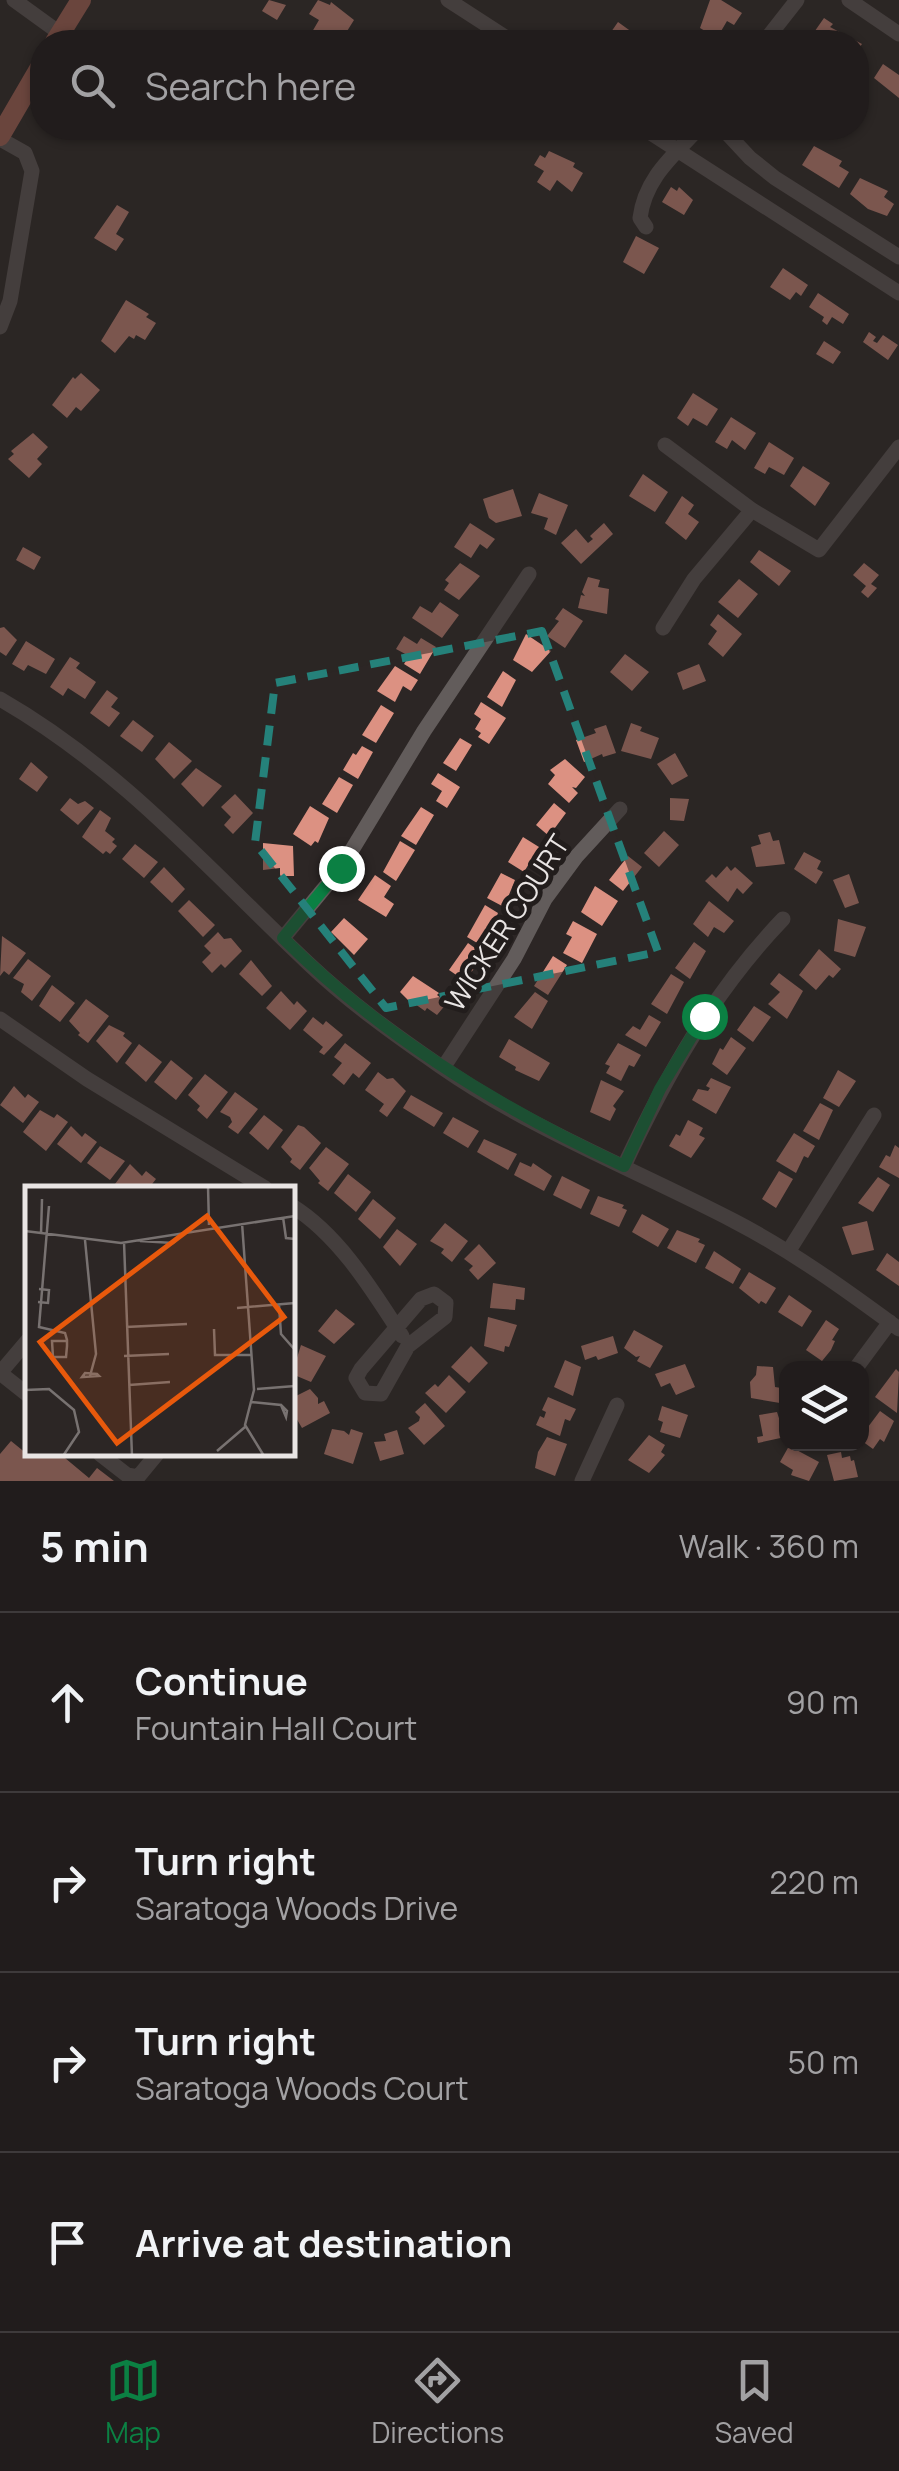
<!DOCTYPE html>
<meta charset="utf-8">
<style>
:root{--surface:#211c1c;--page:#2d2929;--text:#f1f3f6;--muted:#a2a1a3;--line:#3e3a3b;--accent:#0b8043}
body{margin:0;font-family:Manrope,sans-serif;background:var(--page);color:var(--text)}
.controls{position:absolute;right:30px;bottom:30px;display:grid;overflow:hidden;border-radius:20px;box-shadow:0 2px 8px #0004}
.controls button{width:90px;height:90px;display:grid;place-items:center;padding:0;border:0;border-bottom:2px solid var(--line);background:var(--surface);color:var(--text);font:50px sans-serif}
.stop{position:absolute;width:30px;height:30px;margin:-22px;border:8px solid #0b8043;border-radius:50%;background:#fff}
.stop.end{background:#0b8043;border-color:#fff;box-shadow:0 2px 10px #0008}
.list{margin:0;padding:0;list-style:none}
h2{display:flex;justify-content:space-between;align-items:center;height:130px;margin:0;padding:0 40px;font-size:42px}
h2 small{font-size:32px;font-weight:400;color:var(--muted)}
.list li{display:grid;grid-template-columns:65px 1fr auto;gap:30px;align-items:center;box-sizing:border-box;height:180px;padding:0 40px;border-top:2px solid var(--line)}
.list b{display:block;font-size:38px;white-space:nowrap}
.list p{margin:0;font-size:32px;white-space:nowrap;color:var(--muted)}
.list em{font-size:32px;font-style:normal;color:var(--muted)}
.icon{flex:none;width:55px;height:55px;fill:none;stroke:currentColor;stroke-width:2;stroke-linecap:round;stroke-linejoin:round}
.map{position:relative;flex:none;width:899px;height:1481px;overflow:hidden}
.search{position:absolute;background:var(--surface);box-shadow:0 2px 8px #0004;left:30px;right:30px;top:30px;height:110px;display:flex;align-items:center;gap:25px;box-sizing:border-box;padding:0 35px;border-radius:40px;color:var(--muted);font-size:38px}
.sheet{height:850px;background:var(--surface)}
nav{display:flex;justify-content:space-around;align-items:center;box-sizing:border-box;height:140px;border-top:2px solid var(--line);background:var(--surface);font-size:28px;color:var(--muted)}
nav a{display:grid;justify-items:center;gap:5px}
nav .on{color:var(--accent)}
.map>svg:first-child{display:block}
</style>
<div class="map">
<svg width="899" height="1481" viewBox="0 0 899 1481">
<rect width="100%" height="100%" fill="#2c2625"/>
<path fill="#dc9182" d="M269,0L286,5L277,20L262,11Z
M318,0L330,5L331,2L354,20L344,36L334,30L330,38L312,32L319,20L309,14Z
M710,0H721L742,13L734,25L727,21L717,38L700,28Z
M824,18L833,24L830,27L862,44L856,52V42H816L810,38Z
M618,22L636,35L639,30L648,37L644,42H604Z
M883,64L899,75V98L874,78Z
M814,146L842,161L839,166L849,172L839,188L802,165Z
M549,151L575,163L573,167L583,173L572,192L557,180L550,191L537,182L544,171L534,165L540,155L545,158Z
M860,178L888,191L884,197L894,204L887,216L868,209L850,194Z
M671,187L677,191L679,187L693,200L684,215L662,202Z
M117,205L129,212L116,234L124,239L116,251L94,238Z
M636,236L659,248L644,274L623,262Z
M783,268L808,285L801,296L796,292L790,300L770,287Z
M818,293L849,314L843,324L832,317L827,325L822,321L824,317L809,307Z
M126,300L149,314L146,317L156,323L145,340L136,335L134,339L129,336L115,353L101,341Z
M869,332L876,337L873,341L877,343L883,335L898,345L888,360L863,342Z
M824,341L841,352L833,364L816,354Z
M81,373L100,390L81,411L76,407L67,418L52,405L73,377L75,379Z
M693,393L718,409L707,426L693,418L688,426L677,418Z
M731,417L756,433L745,450L732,440L727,449L715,442Z
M33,433L48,447L37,459L42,464L29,478L8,459L14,454L11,451Z
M769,442L794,458L784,475L769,467L765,474L754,468Z
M803,466L830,483L815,506L790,486Z
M643,474L668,492L655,512L629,496Z
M513,489L522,516L496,523L489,518L483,499Z
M539,493L568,505L556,535L544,529L548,518L531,513Z
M682,496L694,505L688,514L699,522L686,540L665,523Z
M470,523L495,539L487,549L480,544L471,558L454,547Z
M604,523L613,534L581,564L561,543L576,529L588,543L593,539L590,536Z
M23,547L41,557L34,570L16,560Z
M759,550L791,571L779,586L750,562Z
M460,563L480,576L459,600L444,590L449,583L445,580Z
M864,563L879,575L871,584L877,588L868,598L861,592L866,586L853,575Z
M588,577L600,580L598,587L609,589L607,614L578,608L581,595L585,596L582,592Z
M739,579L758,594L738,618L718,602Z
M440,602L459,615L442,638L412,618L420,606L432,613Z
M563,608L583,621L565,648L547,636L559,621L555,619Z
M718,614L742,634L723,657L708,644L717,631L710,625Z
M4,627L17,640L6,656L0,652V628Z
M526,634L551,651L532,672L513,660Z
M404,636L417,644L421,638L436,647L420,674L404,664L409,656L396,649Z
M26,641L55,659L46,674L28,665L24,671L12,664Z
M625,654L649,672L632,691L610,672Z
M70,657L80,663L76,668L96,682L85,699L68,688L63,696L50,687Z
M699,664L706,681L683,690L677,673Z
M395,666L418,680L411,691L403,686L395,702L377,691Z
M503,671L516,680L502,707L487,697Z
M107,690L118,698L111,707L120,713L109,727L90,713Z
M481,702L506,718L489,744L478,737L481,733L475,729L481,719L474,714Z
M381,705L394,713L376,743L362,735Z
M133,720L154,736L142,752L120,736Z
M631,723L642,727L640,731L659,738L651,759L621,751Z
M606,725L616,753L603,757L602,754L584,762L576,740L596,733L594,729Z
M460,738L472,745L456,771L443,763Z
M169,742L192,761L174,779L155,759Z
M362,746L373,752L358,779L343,770L353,753L356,755Z
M675,753L688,776L672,785L657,764Z
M565,759L585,777L576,788L572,787L578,793L569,803L548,784L555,775L550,770Z
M31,762L48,777L37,792L19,779Z
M196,768L222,786L203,807L181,784Z
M438,773L460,787L447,808L436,801L442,791L431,784Z
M339,777L353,785L337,813L322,804Z
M235,794L253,813L233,834L224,825L231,817L221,807Z
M70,798L78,804L85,801L94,808L78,825L60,810Z
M670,798L689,799L684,821L670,820Z
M554,803L566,813L549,836L536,825Z
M310,806L329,818L318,843L315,841L311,846L293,834Z
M421,807L434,815L416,845L401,836Z
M100,810L111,818L105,831L115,839L112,842L117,846L110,854L106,851L103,854L82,837Z
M664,831L679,845L659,867L644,853Z
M770,832L773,841L779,840L785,864L756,867L751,847L761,844L758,835Z
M523,837L539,847L524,872L508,862Z
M400,841L415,850L396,881L383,872Z
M263,843L293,846L294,876H280V868L263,870Z
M135,844L158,862L144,878L122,859Z
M804,852L821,861L817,869L823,872L816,884L794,869Z
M628,856L642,867L623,891L609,880Z
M727,866L731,871L735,867L753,883L743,894L737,888L728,902L705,881L712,874L716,878Z
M164,867L185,889L172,903L150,882Z
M501,873L515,880L504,907L487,898Z
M849,874L859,903L845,908L833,880Z
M375,875L391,886L384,897L394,904L386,917L358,900Z
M595,886L618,901L602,926L581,912Z
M189,900L215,925L203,937L178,911Z
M709,901L734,921L724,933L714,927L708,937L693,924Z
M485,905L498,913L484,947L467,937Z
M344,918L368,939L354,955L331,932Z
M838,919L866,927L855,957L834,951Z
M573,921L597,934L582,963L563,953L572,937L566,934Z
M218,932L224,939L231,938L242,951L225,968L221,964L212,973L202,962L211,953L204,946Z
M2,936L26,953L9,975L4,971L0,976Z
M694,942L706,951L690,979L675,968Z
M468,943L479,951L473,961L477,964L465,981L449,970Z
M819,949L841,969L833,978L829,975L816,990L799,975Z
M553,956L567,965L548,995L534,986Z
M28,959L51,976L32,1001L21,992L24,984L13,978Z
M251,960L272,986L262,996L239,974Z
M779,973L803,991L787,1019L768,1004L780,992L770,984Z
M671,974L684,982L667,1014L651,1004Z
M413,976L439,993L437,995L447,1003L437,1015L427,1008L425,1011L415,1004L414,1006L400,992Z
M52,985L75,1003L60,1022L39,1006Z
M281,991L294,1005L297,1001L307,1011L290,1030L266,1008Z
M535,992L548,1001L532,1029L514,1017Z
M86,999L109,1016L88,1043L78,1035L80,1033L69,1021Z
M754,1006L771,1017L753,1042L737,1030Z
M649,1015L661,1022L646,1047L625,1035L633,1026L640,1030Z
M313,1017L323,1025L326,1021L343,1035L324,1055L319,1052L323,1047L303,1030Z
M109,1025L125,1033L123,1036L132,1043L117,1063L96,1041Z
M731,1037L746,1048L727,1075L712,1064L720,1048L723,1050Z
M509,1039L550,1063L539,1081L515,1070L516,1067L499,1057Z
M345,1043L371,1063L359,1078L353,1073L344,1085L332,1075L342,1063L334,1057Z
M618,1043L641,1055L634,1067L629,1065L621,1081L606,1073L610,1066L605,1064Z
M139,1044L162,1062L146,1082L125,1063Z
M171,1060L193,1078L176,1100L154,1082Z
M838,1070L856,1081L839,1107L823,1098Z
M378,1072L387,1079L393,1078L406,1091L387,1117L379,1111L384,1104L365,1090Z
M205,1074L228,1092L207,1119L197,1110L200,1106L188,1095Z
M711,1078L731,1087L716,1114L692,1100L698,1089L708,1091L710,1088L706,1086Z
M601,1080L624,1091L613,1106L616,1109L610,1121L590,1112Z
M14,1086L25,1098L28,1094L39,1102L23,1123L0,1105Z
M235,1092L258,1109L238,1134L228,1127L232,1122L230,1117L220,1112Z
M411,1095L443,1113L434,1127L403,1108Z
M820,1103L833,1110L819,1140L803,1131Z
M40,1110L54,1118L57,1114L68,1122L46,1151L23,1132Z
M264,1115L283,1130L268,1150L249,1133Z
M453,1117L479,1131L468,1148L443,1133Z
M688,1120L703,1128L699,1135L705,1138L691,1158L669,1146L676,1134L680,1136Z
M298,1125L304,1127L321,1143L300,1170L290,1162L292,1159L281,1147Z
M71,1126L82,1137L85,1133L97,1142L81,1163L57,1144Z
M794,1133L815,1146L808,1158L804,1156L796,1173L776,1161Z
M484,1139L517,1154L508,1170L477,1152Z
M895,1145L899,1148V1178L879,1167L886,1155L890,1157Z
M100,1146L125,1161L110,1180L87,1163Z
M326,1147L349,1164L328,1191L318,1183L320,1181L309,1168Z
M520,1162L531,1167L533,1163L552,1176L544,1191L514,1175Z
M130,1164L142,1176L146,1171L156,1179L149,1188H121L115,1184Z
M779,1171L793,1179L776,1208L762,1199Z
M348,1174L371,1192L356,1212L334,1193Z
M562,1176L590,1190L581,1209L553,1195Z
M878,1177L890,1185L873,1212L858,1203Z
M598,1196L624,1205L622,1208L627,1210L619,1227L590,1214Z
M373,1199L396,1218L380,1239L358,1219Z
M642,1214L669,1229L658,1247L632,1232Z
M867,1221L874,1250L852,1255L842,1227Z
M445,1223L468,1241L452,1262L441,1253L444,1249L430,1241Z
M397,1229L417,1244L400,1266L383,1247Z
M677,1230L700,1239L698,1242L705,1245L696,1263L667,1248Z
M479,1244L496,1263L478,1280L469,1270L473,1266L464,1259Z
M714,1251L741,1269L733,1284L705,1268Z
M887,1253L899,1262V1286L876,1270Z
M749,1272L776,1288L766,1304L761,1301L759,1304L739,1288Z
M493,1283L525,1288L524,1300L516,1299L515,1310L490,1308Z
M789,1295L812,1311L802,1327L778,1312Z
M336,1309L355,1324L334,1344L318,1331Z
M488,1317L517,1325L509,1347L505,1346L504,1352L484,1346Z
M826,1320L839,1329L832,1340L835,1341L831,1350L822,1361L806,1350Z
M634,1330L663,1346L650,1368L637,1361L640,1356L636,1357L624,1348Z
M613,1336L618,1353L598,1360L596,1356L585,1360L581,1346Z
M301,1345L326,1356L311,1382L292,1374Z
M471,1346L488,1363L469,1383L451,1367Z
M565,1360L581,1367L573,1396L554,1387Z
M685,1364L695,1387L676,1395L670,1383L661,1387L655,1374Z
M757,1366L773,1367L775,1387L781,1388L780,1403L751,1398L750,1382L756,1375Z
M896,1369L899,1372L897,1413L875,1397Z
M449,1375L466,1392L446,1413L425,1393L435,1384L438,1387Z
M310,1389L318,1398V1404L324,1401L330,1413L302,1428L292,1411V1398Z
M548,1397L576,1409L570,1421L565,1419L560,1436L536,1425L540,1416L544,1418L546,1412L542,1410Z
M425,1403L445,1426L424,1445L408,1428L419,1421L420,1417L415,1412Z
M662,1406L688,1415L680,1438L660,1432L663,1422L658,1420Z
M880,1411L894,1421L884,1442L880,1439L873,1449L862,1441V1435Z
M777,1412L785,1437L758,1443L757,1437L763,1436L759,1415Z
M332,1429L344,1431L349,1435L351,1429L363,1433L353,1464L324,1454Z
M397,1430L404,1454L380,1461L374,1442L386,1441L384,1434Z
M649,1435L665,1445L661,1452L665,1455L649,1473L628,1460Z
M547,1437L567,1444L555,1476L535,1468L538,1452Z
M11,1441L27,1454H69L65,1458L89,1478L97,1468L114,1481H0V1454Z
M789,1446L819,1462L809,1481L791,1475L793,1470L780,1462Z
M841,1452L842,1458L850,1456L851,1461L854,1460L858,1477L834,1481L827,1455Z"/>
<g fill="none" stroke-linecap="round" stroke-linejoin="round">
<path stroke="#625c5b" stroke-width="15" d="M14,0L61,34
M448,0L513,42
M849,0L899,34
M764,42L797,0
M643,128L899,293
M722,128L750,158L775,178L899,257
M0,139L25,153L32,171L10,301L0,327
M646,227L640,218C645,178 673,156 699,128
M665,445L752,510L819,550L899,447
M663,628L694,579L752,510
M0,699C122,769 208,869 309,964C349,1002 395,1035 440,1066C532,1130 636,1170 734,1221C792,1251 846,1290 899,1329
M283,938L341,868L424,731L529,574
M0,1019L87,1079L265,1188
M443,1068L514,959L545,899L576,857L620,809
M624,1166C666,1076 713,992 783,919
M292,1206C339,1235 373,1291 402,1336
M788,1252L874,1115
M434,1294L446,1303L445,1317L408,1346L381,1394L365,1393L356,1378L361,1369L421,1299Z
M856,1368L890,1322
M0,1373L28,1340
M0,1373L28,1395
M100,1454L127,1475L138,1477L157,1454
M582,1481L617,1405"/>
<path stroke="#b76a5c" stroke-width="20" d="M55,42L81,0
M0,136L42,64"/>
</g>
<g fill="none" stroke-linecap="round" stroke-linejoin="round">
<path stroke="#0b8043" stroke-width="12" d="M341,868L283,938C381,1036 499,1108 624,1166L660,1089L704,1016"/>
</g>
<path d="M0 0H899V1481H0ZM542,631L658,952L386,1008L255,843L275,683Z" fill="#2c2625" fill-opacity=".55" fill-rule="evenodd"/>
<path fill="none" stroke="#25817a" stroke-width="8" stroke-dasharray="20 12" stroke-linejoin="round" d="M542,631L658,952L386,1008L255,843L275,683Z"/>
<g text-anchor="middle" stroke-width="10" stroke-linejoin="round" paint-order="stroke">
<g font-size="28" fill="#e9e5e4" stroke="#221d1c">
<text transform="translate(507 923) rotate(-57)" y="10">WICKER COURT</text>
</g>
</g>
<g transform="translate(25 1186)">
<rect width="270" height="270" fill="#2c2625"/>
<path fill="none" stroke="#787271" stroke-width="2.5" d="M183,0L184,39M24,20L14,141L40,147L42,154V160L41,171H28L27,155H42M258,31L261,52L270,53M217,37L229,204L220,239L239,270M0,45L96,57L270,30M16,48L17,13M60,54L71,168L65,190M115,55L148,57L167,41M99,56L107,270M13,116L23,117L24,104L14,103M254,119L256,148L270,164M212,122L270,117M101,141L162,138M189,143L190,169H227M99,170L144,168M60,187L72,188L74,190L57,191ZM104,199L145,196M232,203L270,200M0,204L24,203L49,224L54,246L38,270M226,216L256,219L261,231L262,225L256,219M192,265L220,241"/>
<path fill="#e8590c" fill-opacity="0.15" stroke="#e8590c" stroke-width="5" d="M182,30L259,131L92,257L15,156Z"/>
<rect width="270" height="270" fill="none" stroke="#e9e5e4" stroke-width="5"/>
</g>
</svg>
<div class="controls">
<button><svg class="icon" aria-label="layers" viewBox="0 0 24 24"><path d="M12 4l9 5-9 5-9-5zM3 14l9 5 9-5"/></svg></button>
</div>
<div class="stop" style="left:704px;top:1016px"></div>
<div class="stop end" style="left:341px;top:868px"></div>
<div class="search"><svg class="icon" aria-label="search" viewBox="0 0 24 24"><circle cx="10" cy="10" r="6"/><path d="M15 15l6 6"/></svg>Search here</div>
</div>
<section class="sheet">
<h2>5 min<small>Walk · 360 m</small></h2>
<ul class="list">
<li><svg class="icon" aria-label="ahead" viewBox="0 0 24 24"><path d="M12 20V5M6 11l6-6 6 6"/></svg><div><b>Continue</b><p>Fountain Hall Court</p></div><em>90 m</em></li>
<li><svg class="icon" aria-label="right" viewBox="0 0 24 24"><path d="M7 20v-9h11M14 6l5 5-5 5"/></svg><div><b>Turn right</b><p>Saratoga Woods Drive</p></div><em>220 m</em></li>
<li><svg class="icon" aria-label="right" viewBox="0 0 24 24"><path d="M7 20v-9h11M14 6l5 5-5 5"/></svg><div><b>Turn right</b><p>Saratoga Woods Court</p></div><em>50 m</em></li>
<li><svg class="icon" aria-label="arrive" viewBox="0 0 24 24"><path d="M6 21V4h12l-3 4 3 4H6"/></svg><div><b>Arrive at destination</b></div></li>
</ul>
</section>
<nav>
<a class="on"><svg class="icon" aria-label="map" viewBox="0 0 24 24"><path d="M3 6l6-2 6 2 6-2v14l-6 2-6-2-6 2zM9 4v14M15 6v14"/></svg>Map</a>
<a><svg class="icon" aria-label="directions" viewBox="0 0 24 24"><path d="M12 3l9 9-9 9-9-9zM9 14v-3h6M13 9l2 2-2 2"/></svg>Directions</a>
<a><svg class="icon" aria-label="saved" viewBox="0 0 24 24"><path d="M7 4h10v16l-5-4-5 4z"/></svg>Saved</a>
</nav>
